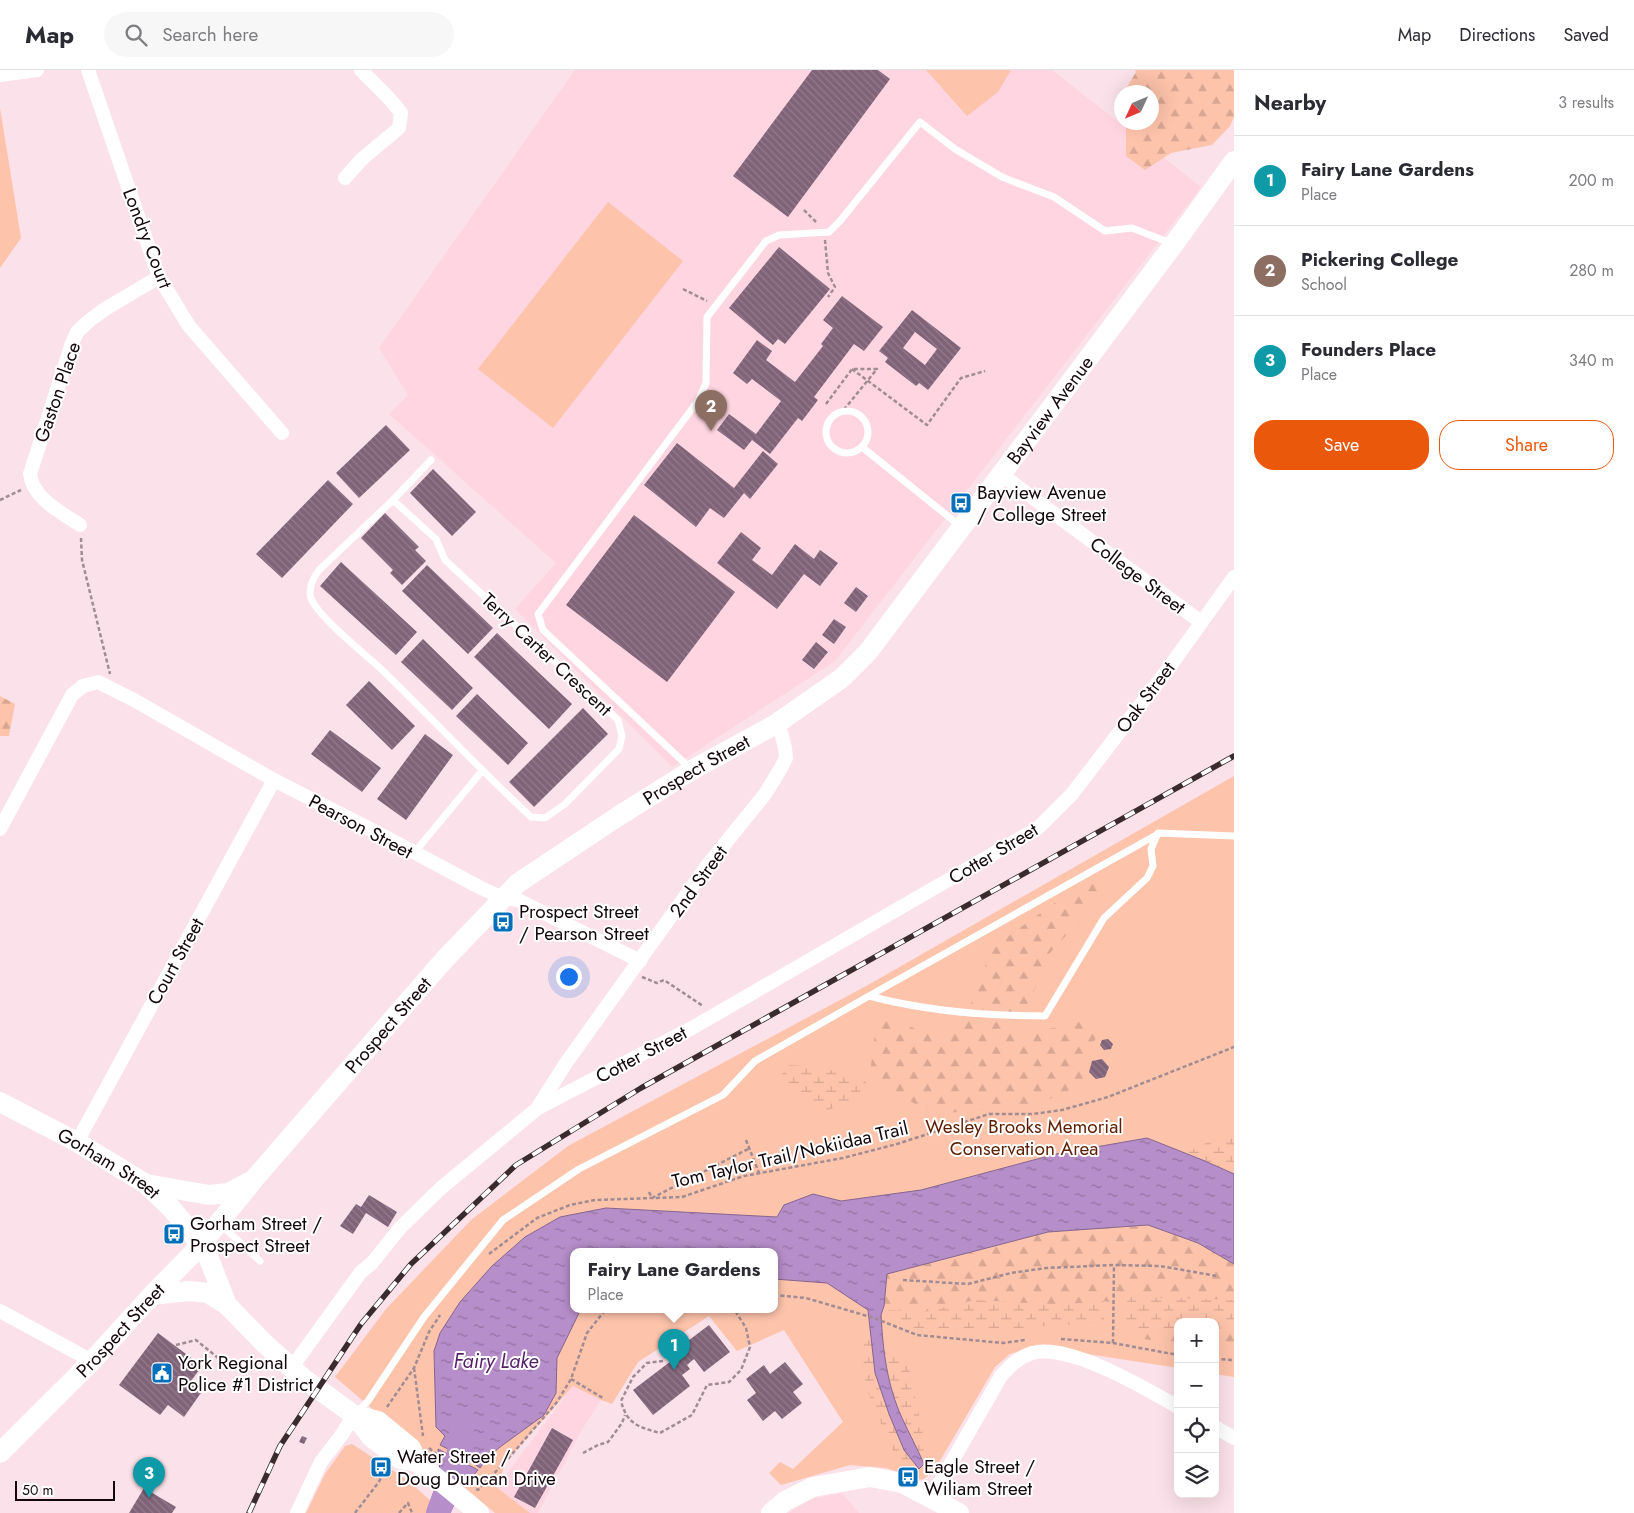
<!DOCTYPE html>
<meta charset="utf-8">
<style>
:root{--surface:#fff;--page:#f7f7f7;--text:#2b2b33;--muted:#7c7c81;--line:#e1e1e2;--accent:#ea580c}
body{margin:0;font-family:Jost,sans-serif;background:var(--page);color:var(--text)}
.controls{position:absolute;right:15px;bottom:15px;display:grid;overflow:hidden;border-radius:10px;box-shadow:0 5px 20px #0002}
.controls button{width:45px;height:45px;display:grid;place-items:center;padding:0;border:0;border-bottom:1px solid var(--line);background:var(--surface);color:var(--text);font:25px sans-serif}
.compass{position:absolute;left:1114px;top:15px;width:45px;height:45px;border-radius:50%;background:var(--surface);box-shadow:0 5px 20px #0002;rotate:226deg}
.scale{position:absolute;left:15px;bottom:12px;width:100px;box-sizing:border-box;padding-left:5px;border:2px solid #14070b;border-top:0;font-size:14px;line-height:18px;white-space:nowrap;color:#14070b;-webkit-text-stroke:4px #fff;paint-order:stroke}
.you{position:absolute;left:568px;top:906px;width:18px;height:18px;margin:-12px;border:4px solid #fff;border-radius:50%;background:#1a73e8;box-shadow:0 0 0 8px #1a73e833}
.badge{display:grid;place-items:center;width:32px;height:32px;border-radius:50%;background:var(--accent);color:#fff;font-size:16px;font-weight:700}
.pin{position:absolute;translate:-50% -41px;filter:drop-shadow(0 1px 2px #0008)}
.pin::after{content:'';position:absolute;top:26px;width:18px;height:15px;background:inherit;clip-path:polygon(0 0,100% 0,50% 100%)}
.popup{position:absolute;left:570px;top:1178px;width:208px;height:65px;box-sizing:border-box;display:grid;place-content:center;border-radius:10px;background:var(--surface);filter:drop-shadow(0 1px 4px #0005);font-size:16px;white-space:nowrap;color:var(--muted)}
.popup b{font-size:19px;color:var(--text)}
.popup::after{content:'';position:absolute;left:50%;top:100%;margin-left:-10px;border:10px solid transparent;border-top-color:var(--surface)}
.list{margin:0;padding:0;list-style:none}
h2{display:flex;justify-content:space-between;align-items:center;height:65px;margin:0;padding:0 20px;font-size:21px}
h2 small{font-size:16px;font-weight:400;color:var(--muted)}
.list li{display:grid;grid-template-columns:32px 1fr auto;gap:15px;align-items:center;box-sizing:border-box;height:90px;padding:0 20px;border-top:1px solid var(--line)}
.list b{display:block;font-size:19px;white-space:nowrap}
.list p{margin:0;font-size:16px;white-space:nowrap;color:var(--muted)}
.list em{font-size:16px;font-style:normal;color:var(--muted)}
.actions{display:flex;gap:10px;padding:15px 20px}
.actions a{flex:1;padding:11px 0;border:1px solid var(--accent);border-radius:20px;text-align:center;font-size:18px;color:var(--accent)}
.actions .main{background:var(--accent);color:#fff}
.icon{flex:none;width:28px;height:28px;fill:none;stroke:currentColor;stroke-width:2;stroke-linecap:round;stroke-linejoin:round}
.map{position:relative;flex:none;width:1234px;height:1443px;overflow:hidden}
header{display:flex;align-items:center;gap:30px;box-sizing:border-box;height:70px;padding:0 25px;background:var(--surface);border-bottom:1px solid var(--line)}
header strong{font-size:24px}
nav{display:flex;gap:28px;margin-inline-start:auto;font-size:18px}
.search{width:350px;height:45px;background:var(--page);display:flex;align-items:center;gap:12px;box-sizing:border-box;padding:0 18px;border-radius:28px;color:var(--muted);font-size:19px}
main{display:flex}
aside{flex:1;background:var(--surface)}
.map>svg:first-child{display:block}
</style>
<header>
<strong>Map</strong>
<div class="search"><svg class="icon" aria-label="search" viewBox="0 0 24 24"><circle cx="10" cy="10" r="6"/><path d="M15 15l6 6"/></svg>Search here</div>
<nav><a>Map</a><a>Directions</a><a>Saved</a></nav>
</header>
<main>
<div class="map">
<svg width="1234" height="1443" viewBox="0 0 1234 1443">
<defs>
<pattern id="forest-firs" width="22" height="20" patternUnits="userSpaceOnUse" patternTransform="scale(1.25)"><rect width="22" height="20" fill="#fdc3ab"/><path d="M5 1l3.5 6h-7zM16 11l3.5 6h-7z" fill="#d8a692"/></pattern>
<pattern id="wetland-marsh" width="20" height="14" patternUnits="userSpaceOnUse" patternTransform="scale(1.25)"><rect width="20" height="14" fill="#fdc3ab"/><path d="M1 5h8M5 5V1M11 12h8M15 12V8" fill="none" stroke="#d8a692"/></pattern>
<pattern id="water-ripples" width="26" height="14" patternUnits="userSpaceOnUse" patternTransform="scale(1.25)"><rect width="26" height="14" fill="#b68ec9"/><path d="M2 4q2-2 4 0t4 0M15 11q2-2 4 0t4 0" fill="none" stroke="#9372a1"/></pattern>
<pattern id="building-back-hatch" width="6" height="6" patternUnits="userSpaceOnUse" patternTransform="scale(1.25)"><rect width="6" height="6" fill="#816379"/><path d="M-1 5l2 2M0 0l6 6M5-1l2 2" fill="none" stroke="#927c8b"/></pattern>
</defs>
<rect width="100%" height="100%" fill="#fbe1e9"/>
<path fill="#fed5e1" d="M575,0H1052L1201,117L835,591L672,697L515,539L556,493L389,344L408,325L379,278Z
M573,1316L601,1330L581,1361L538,1443H530L496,1418Z
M842,1423L859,1443H789L811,1429Z"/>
<path fill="#fdc3ab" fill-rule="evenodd" d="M926,0H1011L998,22L967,46Z
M0,38L21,168L0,198Z
M608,132L683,191L553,358L478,299Z
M1234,706V1307L1215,1304V1252H1178V1298L1036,1276L1010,1284L995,1297L934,1401L922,1410L886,1398L850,1395L781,1415L769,1403L780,1392L793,1399L843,1352L784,1260L737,1281L709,1246L638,1292L612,1334L601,1330L573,1316L507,1390L496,1417L530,1443H495L335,1307L386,1239L471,1150L568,1076L868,915ZM574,1181H774V1239H574Z
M352,1374L406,1409L431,1431L427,1443H306L325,1404L345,1376Z"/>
<path fill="url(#forest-firs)" d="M1135,0H1234V47L1230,56L1212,75L1171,83L1145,100L1126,86V53L1152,52V22H1124L1136,2Z
M0,626L15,634L9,666H0Z
M1097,802L1106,822L1049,884L1015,967L1091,949L1097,965L1083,996L1086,1013L1038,1034L937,1044L869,1012L878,938L922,963H960L992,878Z
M1148,1155L1198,1173L1234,1194V1230L1132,1227L1124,1235L1104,1231L1059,1235L975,1230L925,1242L888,1240L884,1236L887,1204L1048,1162Z
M1234,1256V1279H1215V1257Z
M1127,1259H1178V1276L1131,1266Z"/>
<path fill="url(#wetland-marsh)" d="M789,995L811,996L864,1007L867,1016L848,1031L823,1043L778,1009Z
M1234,1066V1104L1185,1083L1219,1067Z
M1131,1227L1234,1230V1256L1215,1257V1252H1178V1259H1127L1124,1235Z
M975,1230L1059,1235L1104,1231V1252L976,1261L919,1262L889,1250L888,1240L925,1242Z
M864,1268L872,1270L875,1303L904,1380L919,1399L899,1394L871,1331L860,1292Z
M882,1271L909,1298L925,1374L924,1394C917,1377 908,1363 901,1347C891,1323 886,1298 882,1271Z"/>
<path fill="url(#water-ripples)" stroke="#856690" d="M1147,1068L1205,1091L1234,1104V1194L1198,1173L1148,1155L1048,1162L887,1204L884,1236L881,1245C883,1281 887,1315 902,1348C909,1363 917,1378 924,1394L919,1399L904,1380L889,1344L875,1303L868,1240L827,1213L774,1209V1181H574V1239H581L557,1288L556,1323L544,1345L500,1377L486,1389L480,1398L468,1389L440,1375L445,1366L436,1357L434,1281L440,1263L460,1232L492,1196L525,1167L560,1147L606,1138L777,1147L784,1135L813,1124L841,1131L921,1120L1056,1084Z
M438,1379L478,1400L462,1418L450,1443H427L440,1402Z"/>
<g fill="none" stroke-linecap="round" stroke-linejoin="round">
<path stroke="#b68ec9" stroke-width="24" d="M438,1443L458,1390L462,1353"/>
</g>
<path fill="url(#building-back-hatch)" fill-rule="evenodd" d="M812,0H878L890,9L788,147L733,106Z
M779,177L830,219L785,274L778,269L773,275L729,238Z
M842,226L883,257L864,281L854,274L814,327L818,330L802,351L798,348L770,384L752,370L744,380L717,360L729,344L756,364L781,331L752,309L747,314L733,303L757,270L772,281L766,290L795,312L823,276L821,274L833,258L823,250Z
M912,240L961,278L928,320L919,313L916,316L885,292L888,288L879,281ZM915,262L937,279L925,295L903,278Z
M386,355L410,380L359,428L336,403Z
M677,373L734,418L763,381L778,394L750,429L744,423L724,448L710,438L696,457L644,415Z
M433,399L476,442L452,466L410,423Z
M328,410L353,434L282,508L256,484Z
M385,443L419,477L415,480L426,491L402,515L390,503L393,500L361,468Z
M634,445L735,522L667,612L566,535Z
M741,462L761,478L752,490L772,505L795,474L814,489L820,480L838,493L820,516L804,504L777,539L717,493Z
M341,492L417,562L396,585L320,516Z
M427,495L493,558L468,584L402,521Z
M856,517L868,526L856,542L844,533Z
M834,549L846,557L834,574L822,565Z
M497,563L572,634L549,659L474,587Z
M423,569L473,618L452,640L401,592Z
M816,572L828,582L814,599L802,590Z
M369,611L415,656L392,680L346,635Z
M477,624L528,673L508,695L456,646Z
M583,638L608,664L534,737L509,712Z
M330,660L381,698L362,722L311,684Z
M425,664L453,685L406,750L377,729Z
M1108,969L1113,974L1111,979L1104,980L1100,975L1102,970Z
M1102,989L1109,997L1105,1007L1096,1009L1089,1002L1092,991Z
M369,1125L397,1142L388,1157L366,1143L353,1164L340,1156L356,1134L361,1137Z
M709,1255L730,1282L704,1302L694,1289L687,1295L690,1299L682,1305L690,1316L653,1345L633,1320L675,1288L672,1283Z
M158,1263L202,1296L191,1311L203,1320L184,1347L168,1335L160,1345L119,1315Z
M785,1292L803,1314L793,1322L802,1333L782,1349L775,1341L763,1351L747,1330L756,1323L746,1309L764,1295L770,1304Z
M552,1358L573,1370L535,1438L514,1427Z
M302,1366L307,1368L304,1374L299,1372Z
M144,1418L176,1437L172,1443H129Z"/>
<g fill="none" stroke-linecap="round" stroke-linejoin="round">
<path stroke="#a18c93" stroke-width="2.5" stroke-dasharray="4 2.5" stroke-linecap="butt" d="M804,140L816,152
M825,170L828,203L835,217L828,227
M683,219L707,231
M852,299L927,355L961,308L985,301
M826,334L852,299H877L842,342
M0,430L21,420
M81,468L82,490L110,604
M642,907L657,913L664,910L703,936
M746,1070L759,1103
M649,1122L652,1128L750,1078
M489,1184L537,1148L570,1135L595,1130L682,1127L744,1106L843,1088L897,1074L989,1044H1033L1062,1040L1108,1027L1234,977
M903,1210L968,1214L1011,1203L1046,1198L1114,1195L1160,1196L1217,1206
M774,1225L806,1228L874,1248L917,1265L1003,1273L1025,1270
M1061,1269L1113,1273L1178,1285
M1113,1273L1114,1195
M176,1275L196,1270L233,1300
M1215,1289L1234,1290
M663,1291L647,1293L633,1307L621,1331C627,1354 638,1357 660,1363L692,1345L707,1315L729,1312L741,1300L750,1277L746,1258L734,1239
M414,1298L423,1366
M571,1309L603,1328
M387,1337L414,1298L429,1262L440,1245
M429,1378L446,1392
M583,1383L598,1375L608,1372L622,1353L625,1345
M476,1419L478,1420L507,1390L557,1332L571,1309L587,1263L606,1239
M355,1443L378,1413L386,1400
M399,1443L408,1433L412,1443"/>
<path stroke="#fff" stroke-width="7" d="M826 362a21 21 0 1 1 42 0a21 21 0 1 1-42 0Z
M862,377L960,456
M393,430L436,469L445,490L618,650L622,666L619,679L565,734L545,748L531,747C479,699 431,647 380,598C364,583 317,546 311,528C308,517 313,508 319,500L393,430L431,390
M690,698L543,560L538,544L698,331L706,313L707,247L766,171L779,165L829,162L840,151L920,52L955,79L1002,107L1054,127L1105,161L1132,158L1173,174
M414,783L482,701
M869,926L1158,764
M220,1154L260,1191
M357,1342L368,1331L424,1247L503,1150L579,1099L723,1025L755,991L869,926C926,941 986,946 1045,946L1104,848L1147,808L1153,796L1151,779L1158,763L1234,766"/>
<path stroke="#fff" stroke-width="14" d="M88,0L159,207L189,256L282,363
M0,5L37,0
M345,108L362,89L399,58L401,43C390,27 374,14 361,0
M1002,405L1201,552
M80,455C61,442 33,429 30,404L71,276L77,262L90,250L105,239L159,207
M0,759L72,625L83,616L98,612L134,630L274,710L376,762L481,818L503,828L518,830L640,891
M538,1037L566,993L707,796L765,724L781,698L786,688L785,678L781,662L776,654
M77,1072L274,710
M0,1241L92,1291
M292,1297L361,1202L372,1193L400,1158L441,1118L538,1038L692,958L1038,758L1072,724L1168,599L1234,507
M1215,1357L1234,1368
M931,1428L1001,1306C1010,1296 1019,1287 1032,1283C1069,1273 1145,1318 1178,1337
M297,1443L321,1392L343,1363L354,1345"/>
<g stroke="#fff" stroke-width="20">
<path id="s1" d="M0,1032L77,1072L146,1114L172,1139L191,1162L209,1189L227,1235L265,1274L303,1308L354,1345L371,1367L400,1389L417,1392"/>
<path d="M146,1114L209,1125L228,1123L249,1112"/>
<path d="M152,1225L189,1221L208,1223L227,1235"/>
<path d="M354,1345L378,1351L411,1378L417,1392L479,1443"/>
<path id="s2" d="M0,1383L92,1291L152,1225L200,1176L255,1108L444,890L518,813L617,747L692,700L776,654L842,608L868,582L1174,174L1234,91"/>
<path d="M771,1443L785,1431L813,1417L870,1407L902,1413L959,1443"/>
</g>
<g stroke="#3a2b2f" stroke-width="5.5">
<path id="rail" d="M249,1443L280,1376L361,1254L411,1194L516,1095L641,1018L1234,686"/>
</g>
<use href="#rail" stroke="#fff" stroke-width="4" stroke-dasharray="11" stroke-linecap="butt"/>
</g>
<defs>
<g id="bus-square" transform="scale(1.125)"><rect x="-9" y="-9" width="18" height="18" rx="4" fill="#036fba" stroke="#fff"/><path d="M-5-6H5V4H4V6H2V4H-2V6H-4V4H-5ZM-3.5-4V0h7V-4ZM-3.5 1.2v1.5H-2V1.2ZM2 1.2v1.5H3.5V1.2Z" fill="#fff"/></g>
<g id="civic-square" transform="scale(1.125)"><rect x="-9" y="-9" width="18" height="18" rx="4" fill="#036fba" stroke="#fff"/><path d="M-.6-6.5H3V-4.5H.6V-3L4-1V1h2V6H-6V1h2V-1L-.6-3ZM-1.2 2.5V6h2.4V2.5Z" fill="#fff"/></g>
</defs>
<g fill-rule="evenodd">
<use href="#bus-square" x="961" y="433"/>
<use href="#bus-square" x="503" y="852"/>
<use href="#bus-square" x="174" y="1164"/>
<use href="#civic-square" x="162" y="1303"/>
<use href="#bus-square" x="381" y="1397"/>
<use href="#bus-square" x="908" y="1407"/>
</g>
<g text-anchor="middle" stroke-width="4" stroke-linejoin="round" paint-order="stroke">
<g font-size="19" fill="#14070b" stroke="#fff">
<text transform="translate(148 168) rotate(69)" y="7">Londry Court</text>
<text transform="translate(57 322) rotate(-71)" y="7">Gaston Place</text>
<text dy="7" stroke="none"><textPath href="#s2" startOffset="1494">Bayview Avenue</textPath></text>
<text transform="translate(1138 505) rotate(37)" y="7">College Street</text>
<text transform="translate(547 584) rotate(43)" y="7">Terry Carter Crescent</text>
<text transform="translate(1145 627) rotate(-53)" y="7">Oak Street</text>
<text dy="7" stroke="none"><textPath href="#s2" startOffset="982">Prospect Street</textPath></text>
<text transform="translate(361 756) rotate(28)" y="7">Pearson Street</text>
<text transform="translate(993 783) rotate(-31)" y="7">Cotter Street</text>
<text transform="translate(698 811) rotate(-54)" y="7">2nd Street</text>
<text transform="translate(175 891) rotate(-61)" y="7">Court Street</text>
<text dy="7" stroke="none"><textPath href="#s2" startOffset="578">Prospect Street</textPath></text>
<text transform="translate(641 984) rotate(-28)" y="7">Cotter Street</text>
<text transform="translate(790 1084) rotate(-13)" y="7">Tom Taylor Trail/Nokiidaa Trail</text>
<text dy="7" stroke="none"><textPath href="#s1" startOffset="125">Gorham Street</textPath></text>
<text dy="7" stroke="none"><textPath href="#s2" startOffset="172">Prospect Street</textPath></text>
</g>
<g font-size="19" fill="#14070b" stroke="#fff" text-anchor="start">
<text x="977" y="429">Bayview Avenue<tspan x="977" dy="22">/ College Street</tspan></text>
<text x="519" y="848">Prospect Street<tspan x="519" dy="22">/ Pearson Street</tspan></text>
<text x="190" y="1160">Gorham Street /<tspan x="190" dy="22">Prospect Street</tspan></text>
<text x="178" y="1299">York Regional<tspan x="178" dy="22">Police #1 District</tspan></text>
<text x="397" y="1393">Water Street /<tspan x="397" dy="22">Doug Duncan Drive</tspan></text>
<text x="924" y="1403">Eagle Street /<tspan x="924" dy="22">Wiliam Street</tspan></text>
</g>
<g font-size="19" fill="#5d1e00" stroke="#fff">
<text x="1024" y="1063">Wesley Brooks Memorial<tspan x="1024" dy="22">Conservation Area</tspan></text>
</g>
<g font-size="20" font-style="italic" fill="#521f67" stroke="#fff">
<text x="496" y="1298">Fairy Lake</text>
</g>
</g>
</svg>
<div class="controls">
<button>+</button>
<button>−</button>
<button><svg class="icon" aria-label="locate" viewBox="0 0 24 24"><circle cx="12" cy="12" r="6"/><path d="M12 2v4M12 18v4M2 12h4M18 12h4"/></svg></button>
<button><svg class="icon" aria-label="layers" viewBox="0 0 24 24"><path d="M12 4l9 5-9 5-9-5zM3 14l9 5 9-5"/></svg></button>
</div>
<svg class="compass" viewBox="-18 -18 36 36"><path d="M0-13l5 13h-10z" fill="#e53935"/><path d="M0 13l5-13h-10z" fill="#7c7c81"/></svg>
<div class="scale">50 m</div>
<div class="you"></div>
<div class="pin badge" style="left:674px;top:1300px;background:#0f9aa8">1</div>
<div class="popup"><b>Fairy Lane Gardens</b>Place</div>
<div class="pin badge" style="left:711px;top:361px;background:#8d6e63">2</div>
<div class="pin badge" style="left:149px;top:1428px;background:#0f9aa8">3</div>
</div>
<aside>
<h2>Nearby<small>3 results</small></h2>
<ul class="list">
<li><span class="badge" style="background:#0f9aa8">1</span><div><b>Fairy Lane Gardens</b><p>Place</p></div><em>200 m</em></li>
<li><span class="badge" style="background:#8d6e63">2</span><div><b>Pickering College</b><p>School</p></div><em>280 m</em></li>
<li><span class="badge" style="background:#0f9aa8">3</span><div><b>Founders Place</b><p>Place</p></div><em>340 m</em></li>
</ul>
<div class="actions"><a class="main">Save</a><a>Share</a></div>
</aside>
</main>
